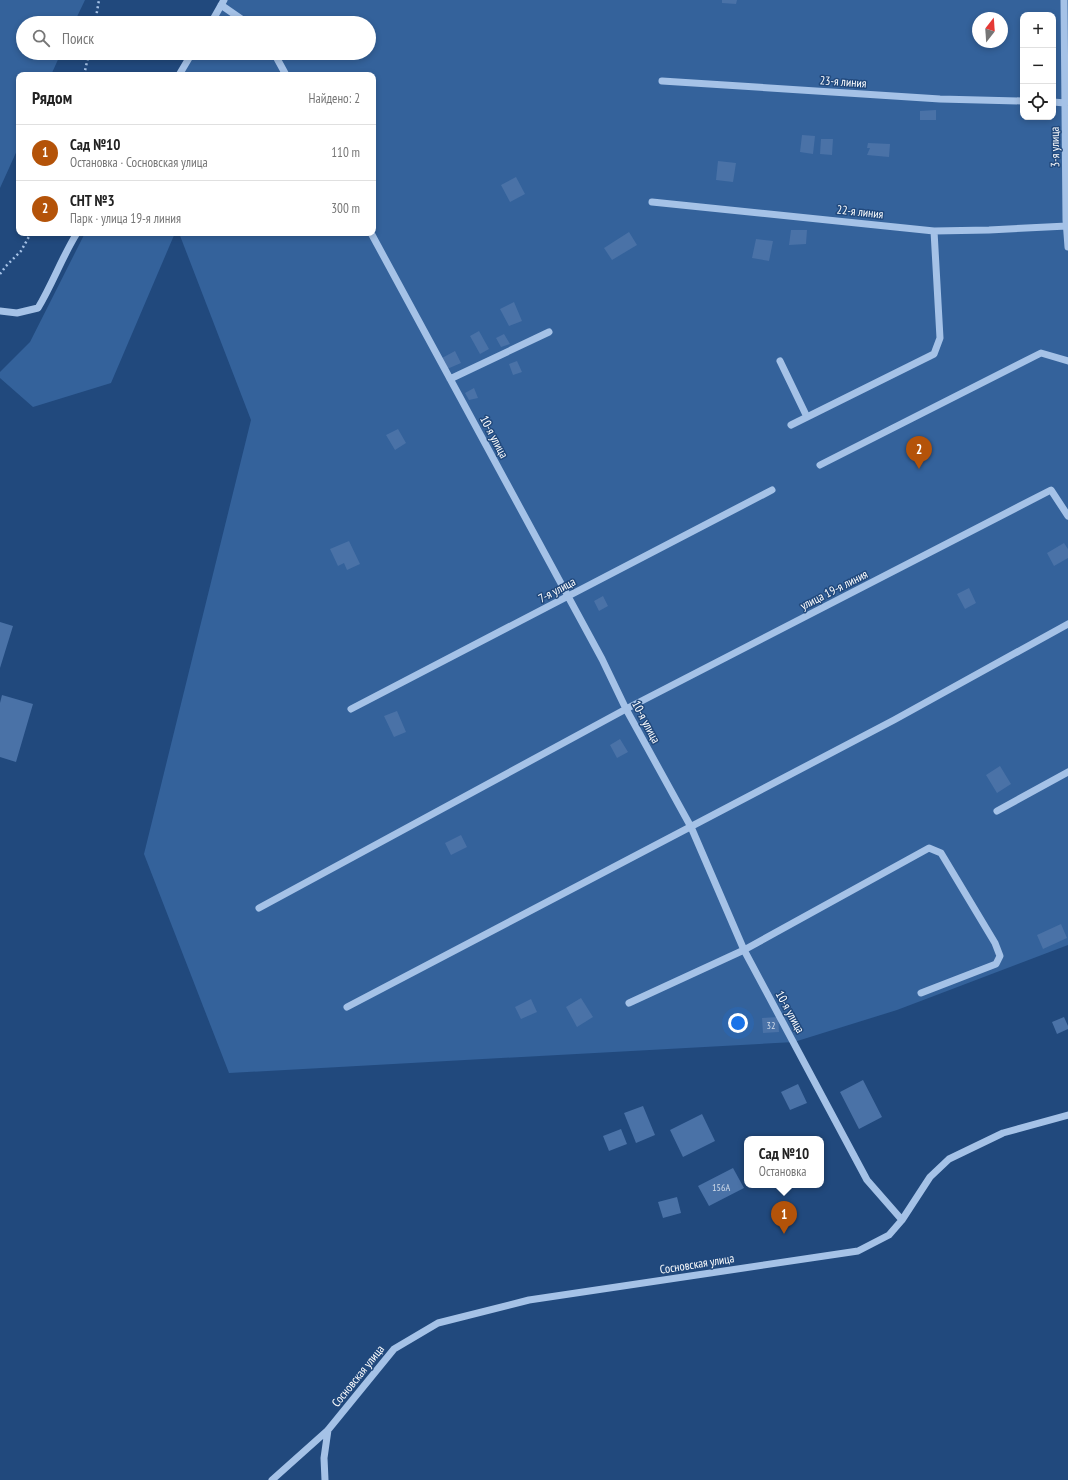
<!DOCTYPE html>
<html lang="ru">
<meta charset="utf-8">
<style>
:root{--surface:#fff;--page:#f2f2f2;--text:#222;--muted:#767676;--line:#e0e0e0;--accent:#b45309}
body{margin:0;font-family:"PT Sans Narrow",sans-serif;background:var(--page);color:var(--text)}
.controls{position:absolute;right:12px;top:12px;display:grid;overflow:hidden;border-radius:8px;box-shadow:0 2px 6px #0003}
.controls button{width:36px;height:36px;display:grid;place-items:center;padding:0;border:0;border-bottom:1px solid var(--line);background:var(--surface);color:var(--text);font:20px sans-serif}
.compass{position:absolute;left:972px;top:12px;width:36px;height:36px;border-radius:50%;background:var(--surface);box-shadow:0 2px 6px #0003;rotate:17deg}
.you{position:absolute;left:738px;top:1023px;width:14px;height:14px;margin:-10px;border:3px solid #fff;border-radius:50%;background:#1a73e8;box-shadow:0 0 0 6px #1a73e833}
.badge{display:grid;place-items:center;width:26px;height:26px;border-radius:50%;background:var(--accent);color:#fff;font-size:13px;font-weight:700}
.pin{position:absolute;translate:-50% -33px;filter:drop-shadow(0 1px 2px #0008)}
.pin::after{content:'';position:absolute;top:21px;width:14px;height:12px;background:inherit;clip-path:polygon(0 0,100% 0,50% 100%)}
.popup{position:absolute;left:744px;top:1136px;width:80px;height:52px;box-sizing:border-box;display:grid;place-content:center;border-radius:8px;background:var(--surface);filter:drop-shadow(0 1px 3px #0005);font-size:13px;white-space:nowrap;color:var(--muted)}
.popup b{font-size:15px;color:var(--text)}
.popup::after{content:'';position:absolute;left:50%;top:100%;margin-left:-8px;border:8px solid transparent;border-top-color:var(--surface)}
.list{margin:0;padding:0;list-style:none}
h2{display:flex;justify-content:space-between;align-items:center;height:52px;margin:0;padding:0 16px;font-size:17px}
h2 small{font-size:13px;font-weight:400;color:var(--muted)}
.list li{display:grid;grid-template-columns:26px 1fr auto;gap:12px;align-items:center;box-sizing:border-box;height:56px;padding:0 16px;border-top:1px solid var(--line)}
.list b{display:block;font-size:15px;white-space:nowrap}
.list p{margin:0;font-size:13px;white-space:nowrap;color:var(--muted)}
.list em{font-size:13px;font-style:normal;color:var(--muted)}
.icon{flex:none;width:22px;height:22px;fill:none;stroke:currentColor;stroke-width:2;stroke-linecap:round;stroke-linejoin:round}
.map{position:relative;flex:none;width:1068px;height:1480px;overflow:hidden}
.search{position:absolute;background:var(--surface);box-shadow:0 2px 6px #0003;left:16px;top:16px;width:360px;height:44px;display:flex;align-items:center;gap:10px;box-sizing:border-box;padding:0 14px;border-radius:22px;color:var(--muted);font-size:15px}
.panel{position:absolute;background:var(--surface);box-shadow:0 2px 6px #0003;left:16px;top:72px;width:360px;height:164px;border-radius:8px}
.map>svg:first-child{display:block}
</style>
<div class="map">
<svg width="1068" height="1480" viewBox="0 0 1068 1480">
<rect width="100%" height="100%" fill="#21497d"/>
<path fill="#34629b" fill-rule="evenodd" d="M0,0H85L74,23H23V53H61L51,75H19V146L0,188Z
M224,0H1068V945L897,1010L794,1042L229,1073L144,854L251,420L179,233H373V75H178L191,53H369V23H210ZM1023,15H1053V117H1023ZM978,18H1002V42H978Z
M85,233H175L111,383L33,407L0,378V372L30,342Z"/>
<path fill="#4a72a7" d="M722,0H737L736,4L722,3Z
M936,110V120H920V111Z
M802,135L815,136L813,154L800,152Z
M821,139H833L832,155L820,154Z
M868,143L890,144L889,157L867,155L870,148H867Z
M718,161L736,163L733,182L716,180Z
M516,177L525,194L510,202L501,185Z
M791,230H807L806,244L789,245Z
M629,232L637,245L612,260L604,248Z
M756,239L773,241L769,261L752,258Z
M514,302L522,321L509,326L500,309Z
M479,331L489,349L480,354L470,336Z
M504,334L510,344L501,347L496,338Z
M455,351L461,363L447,369L442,358Z
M517,361L522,372L513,375L509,364Z
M474,388L478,398L469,400L465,393Z
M398,429L406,443L395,450L386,435Z
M349,541L360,564L347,570L344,563L338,566L330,549Z
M1064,543L1068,549V558L1054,566L1047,553Z
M969,588L976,603L965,609L957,594Z
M603,596L608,606L599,611L594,601Z
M0,622L13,626L0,668Z
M2,695L33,704L16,762L0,757V703Z
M397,711L406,732L394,737L384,716Z
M620,739L628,752L617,758L610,745Z
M1000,766L1011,784L997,793L986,775Z
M461,835L467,847L451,855L445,843Z
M1061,924L1067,938L1043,949L1037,935Z
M581,998L593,1017L577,1027L566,1007Z
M531,999L537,1012L521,1019L515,1007Z
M778,1017L779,1032L763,1033L762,1018Z
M1064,1017L1068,1026V1029L1057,1034L1052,1022Z
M863,1080L882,1117L859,1129L840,1092Z
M798,1084L807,1103L790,1110L781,1092Z
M643,1106L655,1135L636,1143L624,1113Z
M702,1114L715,1141L683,1157L670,1130Z
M621,1129L627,1144L609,1151L603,1136Z
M733,1168L744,1188L709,1206L698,1186Z
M677,1197L681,1213L663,1218L658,1202Z"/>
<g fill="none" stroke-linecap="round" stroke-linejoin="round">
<path stroke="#a5c2e7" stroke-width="2.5" stroke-dasharray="2 3" stroke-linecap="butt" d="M95,23L99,0
M84,75L89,53
M0,274L6,266L21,251L31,233"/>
<path stroke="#a5c2e7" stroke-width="7" d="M1064,0L1066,220L1068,247
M221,5L247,23
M211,23L224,0
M274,53L286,75
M179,75L192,53
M662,81L940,99L1023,101
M1053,102L1065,103
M652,202L934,231L989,230L1067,226
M371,233L602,659L626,709L691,827L744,950L867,1180L902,1220
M0,311L17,313L38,308C53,283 62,257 77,233
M780,361L807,417
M450,379L549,332
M791,425L934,354L940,338L934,231
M820,465L1041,353L1068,361
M351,709L772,490
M997,811L1068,772
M259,908L626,709L1051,490L1068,516
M629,1003L744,950L929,848L941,853L995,943L1000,956L996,964L921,993
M347,1007L894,720L1068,624
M272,1480L328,1430L394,1349L438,1323L529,1300L858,1251L889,1235L902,1220L930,1177L949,1159L1003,1133L1068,1115
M325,1480L324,1458L328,1430"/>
</g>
<g text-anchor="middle" stroke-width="3" stroke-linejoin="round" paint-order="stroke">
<g font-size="10" fill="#d2dce9">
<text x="771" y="1029">32</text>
<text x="721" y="1191">156А</text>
</g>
<g font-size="12" fill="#fff" stroke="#21497d">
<text transform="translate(843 82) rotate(4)" y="4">23-я линия</text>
<text transform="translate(1055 147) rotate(-91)" y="4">3-я улица</text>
<text transform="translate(860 212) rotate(6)" y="4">22-я линия</text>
<text transform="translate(494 437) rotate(62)" y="4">10-я улица</text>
<text transform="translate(557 590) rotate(-28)" y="4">7-я улица</text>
<text transform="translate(834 590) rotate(-27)" y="4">улица 19-я линия</text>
<text transform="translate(646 722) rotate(62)" y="4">10-я улица</text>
<text transform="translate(790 1012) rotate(61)" y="4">10-я улица</text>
<text transform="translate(697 1264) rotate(-9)" y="4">Сосновская улица</text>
<text transform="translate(358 1376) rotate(-51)" y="4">Сосновская улица</text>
</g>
</g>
</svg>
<div class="controls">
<button>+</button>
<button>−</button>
<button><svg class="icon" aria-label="locate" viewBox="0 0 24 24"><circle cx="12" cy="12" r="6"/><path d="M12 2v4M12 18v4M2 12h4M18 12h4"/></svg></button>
</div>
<svg class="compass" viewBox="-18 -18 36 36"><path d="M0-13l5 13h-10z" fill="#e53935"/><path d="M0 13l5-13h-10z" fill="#767676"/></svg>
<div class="you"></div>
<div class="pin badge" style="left:784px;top:1234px">1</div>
<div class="popup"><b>Сад №10</b>Остановка</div>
<div class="pin badge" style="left:919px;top:469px">2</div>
<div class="search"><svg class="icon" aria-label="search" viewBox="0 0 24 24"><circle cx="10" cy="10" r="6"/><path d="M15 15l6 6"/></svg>Поиск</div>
<section class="panel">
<h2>Рядом<small>Найдено: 2</small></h2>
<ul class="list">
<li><span class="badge">1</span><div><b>Сад №10</b><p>Остановка · Сосновская улица</p></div><em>110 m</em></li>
<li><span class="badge">2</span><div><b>СНТ №3</b><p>Парк · улица 19-я линия</p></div><em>300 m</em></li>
</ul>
</section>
</div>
